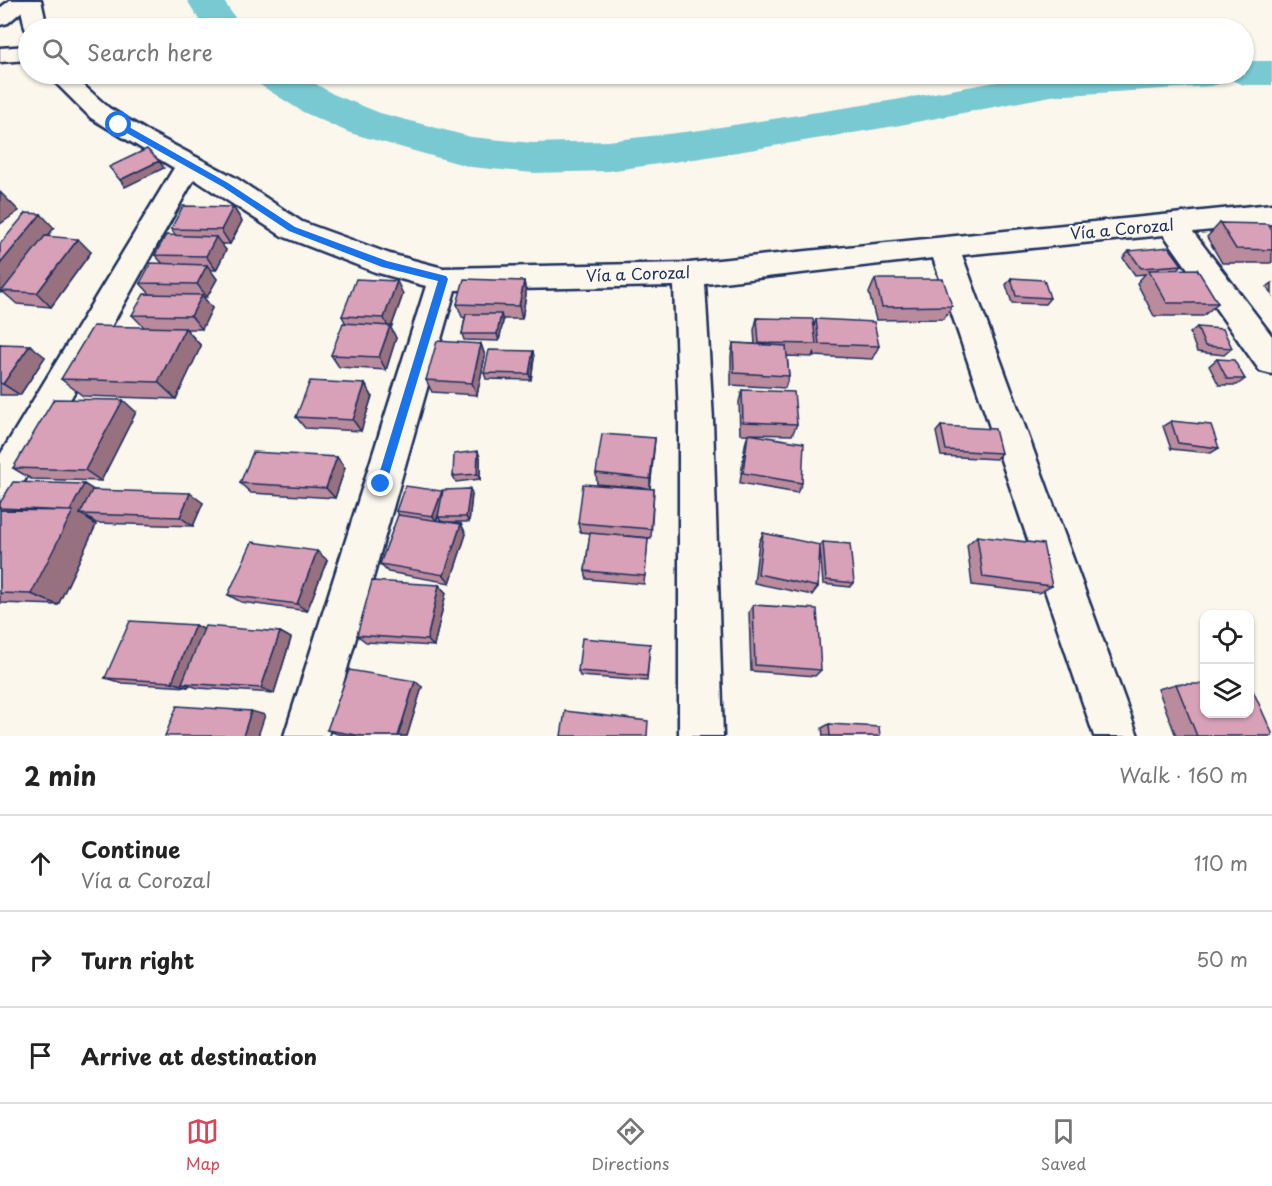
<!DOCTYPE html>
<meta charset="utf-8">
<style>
:root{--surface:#fff;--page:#f6f6f6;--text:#222;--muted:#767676;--line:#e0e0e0;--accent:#d1495b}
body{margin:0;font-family:"Playpen Sans",sans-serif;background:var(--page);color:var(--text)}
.controls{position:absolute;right:18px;bottom:18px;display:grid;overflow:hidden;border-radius:12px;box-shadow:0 2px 4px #0004}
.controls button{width:54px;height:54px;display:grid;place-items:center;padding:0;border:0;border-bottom:2px solid var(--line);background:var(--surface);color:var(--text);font:30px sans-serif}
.stop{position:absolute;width:18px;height:18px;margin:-14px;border:4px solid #1a73e8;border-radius:50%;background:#fff}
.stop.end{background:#1a73e8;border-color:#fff;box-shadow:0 2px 6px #0008}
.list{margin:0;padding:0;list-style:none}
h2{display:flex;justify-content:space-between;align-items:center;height:78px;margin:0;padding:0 24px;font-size:26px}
h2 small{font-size:20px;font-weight:400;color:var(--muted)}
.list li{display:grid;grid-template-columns:39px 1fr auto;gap:18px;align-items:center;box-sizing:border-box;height:96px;padding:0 24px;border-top:2px solid var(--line)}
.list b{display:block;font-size:22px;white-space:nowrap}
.list p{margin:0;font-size:20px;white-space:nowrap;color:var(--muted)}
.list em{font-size:20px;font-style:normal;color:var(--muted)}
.icon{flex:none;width:33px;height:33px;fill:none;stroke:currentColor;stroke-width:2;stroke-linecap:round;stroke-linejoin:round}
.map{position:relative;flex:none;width:1272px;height:736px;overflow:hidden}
.search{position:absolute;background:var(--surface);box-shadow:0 2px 4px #0004;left:18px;right:18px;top:18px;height:66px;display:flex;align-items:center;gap:15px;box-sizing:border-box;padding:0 21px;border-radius:33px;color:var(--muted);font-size:22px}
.sheet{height:366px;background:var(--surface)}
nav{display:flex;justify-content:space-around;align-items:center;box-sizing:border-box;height:84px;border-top:2px solid var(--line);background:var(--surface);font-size:16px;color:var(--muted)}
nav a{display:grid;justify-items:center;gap:3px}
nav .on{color:var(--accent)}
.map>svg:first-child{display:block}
</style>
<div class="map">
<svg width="1272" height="736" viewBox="0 0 1272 736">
<rect width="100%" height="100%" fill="#fbf7ec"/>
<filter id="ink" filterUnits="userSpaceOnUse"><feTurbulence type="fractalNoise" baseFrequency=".0167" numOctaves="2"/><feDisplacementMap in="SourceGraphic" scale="12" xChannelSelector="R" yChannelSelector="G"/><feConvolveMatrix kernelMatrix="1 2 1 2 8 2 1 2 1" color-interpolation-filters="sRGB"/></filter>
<g filter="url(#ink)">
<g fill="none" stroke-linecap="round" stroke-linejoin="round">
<path fill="#79c9d3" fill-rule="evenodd" d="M187,0H223L242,28H204Z
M1244,61H1272V85H1244L1228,79L1225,83L1211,86L1051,96L895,126L701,158L608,171L533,173L471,167L350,133L303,112L257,83L251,74H299L333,94L380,113L471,137L533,143L608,141L701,130L895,100L1041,74H1244Z"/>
<g stroke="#1b2f5e" stroke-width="5">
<path id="minor" d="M19,0H41L47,28H28V33L25,28Z
M28,46V60L0,62V48Z
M47,74H71L109,108L147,131L236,178L302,222L390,254L443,268L689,263L1272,204V224L1193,232L1272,336V374L1260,371L1164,235L962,255L1138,736H1094L933,258L705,284L713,420L723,736H679V420L674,286L455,290L328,736H284L426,286L375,272L282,236L194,179L13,501L0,506V455L174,168L91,118Z"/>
</g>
<g stroke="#1b2f5e" stroke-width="5">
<path id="major" d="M10,0H35L8,23L0,25V8Z"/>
</g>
<use href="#minor" fill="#fbf7ec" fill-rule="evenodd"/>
<use href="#major" fill="#fbf7ec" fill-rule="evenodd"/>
</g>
<path fill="#ba8a9d" stroke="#1b2f5e" stroke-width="1.5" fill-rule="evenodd" d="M233,207L242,221L230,244H221L226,250L216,270H210L217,279L207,297H203L212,308L202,329H186L201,346L176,399L83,396L61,379L144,327L132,315L150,294L140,283L163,264L155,255L176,236L171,229Z
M1220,223L1272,231V262L1270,263H1222L1207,237Z
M54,228L47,236L91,252L51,307L17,304L3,292L0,293V244Z
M1129,251L1182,265L1177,270L1218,303L1203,316H1154L1137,283L1145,274L1135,275L1123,258Z
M1011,278L1050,298L1045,304L1012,303L1006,285Z
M875,279L952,306L944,319L876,320L869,293Z
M524,281L526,294L522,319H502L503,321L499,341L464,340L462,334L465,318L462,317L457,304Z
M1272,283V295L1267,287Z
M403,294L391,328L396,338L386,370L339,367L331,355L346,324L342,316Z
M757,318L814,326L816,319L879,346L872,359L814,356V351L812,357L787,356L789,376L785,388L731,385V356L733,343L755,344L754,330Z
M1197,327L1232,348L1224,355L1197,352L1190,333Z
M0,344L45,357L20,395H0Z
M481,344L485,356L477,395L432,392L426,380Z
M533,351L534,358L531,380L486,379L484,373Z
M1217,359L1245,379L1237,385H1219L1209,366Z
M365,384L372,396L361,431L305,428L296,417Z
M742,390L797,424L792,435L740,434L739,402Z
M136,412L101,481L31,479L13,468Z
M1171,421L1219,448L1211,453L1171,449L1163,426Z
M941,426L1001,453L996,459L941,456L936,432Z
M748,434L802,483L797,493L740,483L745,445Z
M655,438L650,489H654L651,538L627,536L648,538L644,584L587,579L585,571L590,533L580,532L578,523L645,488L597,484L596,473Z
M480,457V479L456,482L453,476Z
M345,468L335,498L251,493L240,483Z
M470,489L472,494L469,522H443L461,524L466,534L450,583L388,572L380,564L399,515L396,511L442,491ZM439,514L438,517L441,521H437Z
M94,490L203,503L193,526L96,523L88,518L87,519L96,525L58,605L0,603V503Z
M763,533L820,546L823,542L854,583L850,587L823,584L820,549L818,587L812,595L754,583L759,542Z
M977,536L1052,586L1039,593L972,585L967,545Z
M327,560L307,611L241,602L228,595Z
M439,585L446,593L434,646L366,642L357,635Z
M753,605L821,670L815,676L751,671L749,612Z
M195,625L203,629L280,632L291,638L274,693L198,688L189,685L188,687L122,683L105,678Z
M650,644L647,681L580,676L578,671Z
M1176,684L1272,736H1176L1158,689Z
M422,687L407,736H351L337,734L327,730Z
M829,724L880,736H823L822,728Z"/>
<path fill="#977180" stroke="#1b2f5e" stroke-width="1.5" d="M159,161L164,168L125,187L120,180Z
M0,192L19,211L0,224Z
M233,207L242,221L230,244L221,230Z
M41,214L54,228L4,291H2L3,292V293L0,291V264Z
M216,237L226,250L216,270L206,256Z
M78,239L91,252L51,307L37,293Z
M207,265L217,279L207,297L197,284Z
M397,281L403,294L391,328L396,338L386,370L379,357L389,329L384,318Z
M524,281L526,294L522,319L519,306Z
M202,295L212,308L202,329L191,316Z
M501,314L503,321L499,341L497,334Z
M185,328L201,346L176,399L158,382Z
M481,344L485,356L477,395L472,383Z
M30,345L45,357L20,395L3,384Z
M533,351L534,358L531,380L529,374Z
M365,384L372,396L361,431L353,420Z
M123,400L136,412L101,481L85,470Z
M655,438L654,449L650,489V479Z
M478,451L480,457V479L477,474Z
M337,457L345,468L335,498L326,488Z
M84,484L100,494L80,514L88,518L87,519L96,525L58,605L31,594L70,511Z
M470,489L472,494L469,522L466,517Z
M442,491L445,496L436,521L433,516Z
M190,493L203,503L193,526L180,517Z
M461,524L466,534L450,583L444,575Z
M317,551L327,560L307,611L297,604Z
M439,585L446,593L434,646L427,640Z
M195,625L209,632L182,683L189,685L188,687L172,682Z
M280,632L291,638L274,693L261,688Z
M415,681L422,687L407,736H398Z
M251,711L265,715L258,736H243Z"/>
<path fill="#d8a1b7" stroke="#1b2f5e" stroke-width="1.5" d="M147,149L159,161L120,180L109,167Z
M183,206L233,207L221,230L171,229Z
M26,213L41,214L0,264V244Z
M1220,223L1268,224L1272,231V250L1236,249Z
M166,235L216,237L206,256L155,255Z
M45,236L78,239L37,293L2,291Z
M1169,247L1182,265L1141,268L1129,251Z
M151,263L207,265L197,284L140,283Z
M1197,269L1218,303H1167L1149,270Z
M1011,278L1044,280L1050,298L1016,296Z
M356,279L397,281L384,318L342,316Z
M464,279L524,281L519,306L457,304Z
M875,279H943L952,306L882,307Z
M144,294L202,295L191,316L132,315Z
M466,314H501L497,334H462Z
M757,318L813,319L816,344L759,343Z
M816,319L874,322L879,346L819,344Z
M343,323L390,326L379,357L331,355Z
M93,326L185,328L158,382L61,379Z
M1197,327L1223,329L1232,348L1205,346Z
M437,341L481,344L472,383L426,380Z
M733,343L786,346L789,376L734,373Z
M0,344L30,345L3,384L0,383Z
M489,350L533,351L529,374L484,373Z
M1217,359L1234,360L1245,379H1227Z
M310,381L365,384L353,420L296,417Z
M742,390L794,392L797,424L743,422Z
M54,399L123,400L85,470L13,468Z
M1171,421L1211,425L1219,448L1178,443Z
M941,426L995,429L1001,453L946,450Z
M602,434L655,438L650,479L596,473Z
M748,434L804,443L802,483L743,473Z
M478,451L477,474L453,476L454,454Z
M253,452L337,457L326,488L240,483Z
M13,482L84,484L70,511L0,508V503Z
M583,484L654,489L651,529L578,523Z
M405,486L442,491L433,516L396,511Z
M470,489L466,517H438L443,490Z
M92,490L190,493L180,517L80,514Z
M0,510L73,511L31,594L0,593Z
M398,515L461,524L444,575L380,564Z
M590,533L648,538L645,576L585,571Z
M763,533L820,545L818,587L758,574Z
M977,536L1043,544L1052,586L983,577Z
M252,542L317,551L297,604L228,595Z
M823,542L850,544L854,583L826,580Z
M372,581L439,585L427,640L357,635Z
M753,605L817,609L821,670L755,665Z
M130,621L195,625L172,682L105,678Z
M205,626L280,632L261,688L182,683Z
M582,638L650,644L647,676L578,671Z
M349,670L415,681L398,736H362L327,730Z
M1176,684H1204V714H1250V684L1272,733V736H1197Z
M177,706L251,711L243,736H165Z
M565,711L648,721L647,736H561Z
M829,724L879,727L880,736H830Z"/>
</g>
<path fill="#1a73e8" d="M116,123H122L228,183L295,227L387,261L446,276L448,279L385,488L381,490L376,484L438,281L382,267L289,231L223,187L116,127Z"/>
<g text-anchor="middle" stroke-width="4.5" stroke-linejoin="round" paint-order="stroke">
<g font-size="16" fill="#1b2f5e" stroke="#fbf7ec">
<text transform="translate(1122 229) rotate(-5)" y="6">Vía a Corozal</text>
<text transform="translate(638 274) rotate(-2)" y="6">Vía a Corozal</text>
</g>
</g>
</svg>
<div class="controls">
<button><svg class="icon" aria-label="locate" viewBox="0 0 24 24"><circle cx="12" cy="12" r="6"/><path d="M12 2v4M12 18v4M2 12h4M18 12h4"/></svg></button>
<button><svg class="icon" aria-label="layers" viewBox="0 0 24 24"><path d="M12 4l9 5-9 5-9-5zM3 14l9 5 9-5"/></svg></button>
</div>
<div class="stop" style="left:119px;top:125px"></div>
<div class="stop end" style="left:381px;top:484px"></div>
<div class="search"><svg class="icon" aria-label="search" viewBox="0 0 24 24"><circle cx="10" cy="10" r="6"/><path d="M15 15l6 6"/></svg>Search here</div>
</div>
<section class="sheet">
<h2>2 min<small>Walk · 160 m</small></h2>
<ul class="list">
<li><svg class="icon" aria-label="ahead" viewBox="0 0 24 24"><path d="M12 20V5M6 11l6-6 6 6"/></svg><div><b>Continue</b><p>Vía a Corozal</p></div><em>110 m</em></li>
<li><svg class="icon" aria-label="right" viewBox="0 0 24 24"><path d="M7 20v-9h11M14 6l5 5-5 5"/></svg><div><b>Turn right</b></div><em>50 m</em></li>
<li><svg class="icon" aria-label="arrive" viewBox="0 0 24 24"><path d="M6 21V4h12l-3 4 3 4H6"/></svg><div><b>Arrive at destination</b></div></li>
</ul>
</section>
<nav>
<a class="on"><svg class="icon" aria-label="map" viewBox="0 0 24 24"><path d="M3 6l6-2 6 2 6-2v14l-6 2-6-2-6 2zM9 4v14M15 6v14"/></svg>Map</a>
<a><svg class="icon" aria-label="directions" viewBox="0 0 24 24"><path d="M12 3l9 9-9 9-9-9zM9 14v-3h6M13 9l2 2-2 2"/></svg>Directions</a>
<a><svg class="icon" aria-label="saved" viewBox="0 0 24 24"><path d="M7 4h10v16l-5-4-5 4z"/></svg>Saved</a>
</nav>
